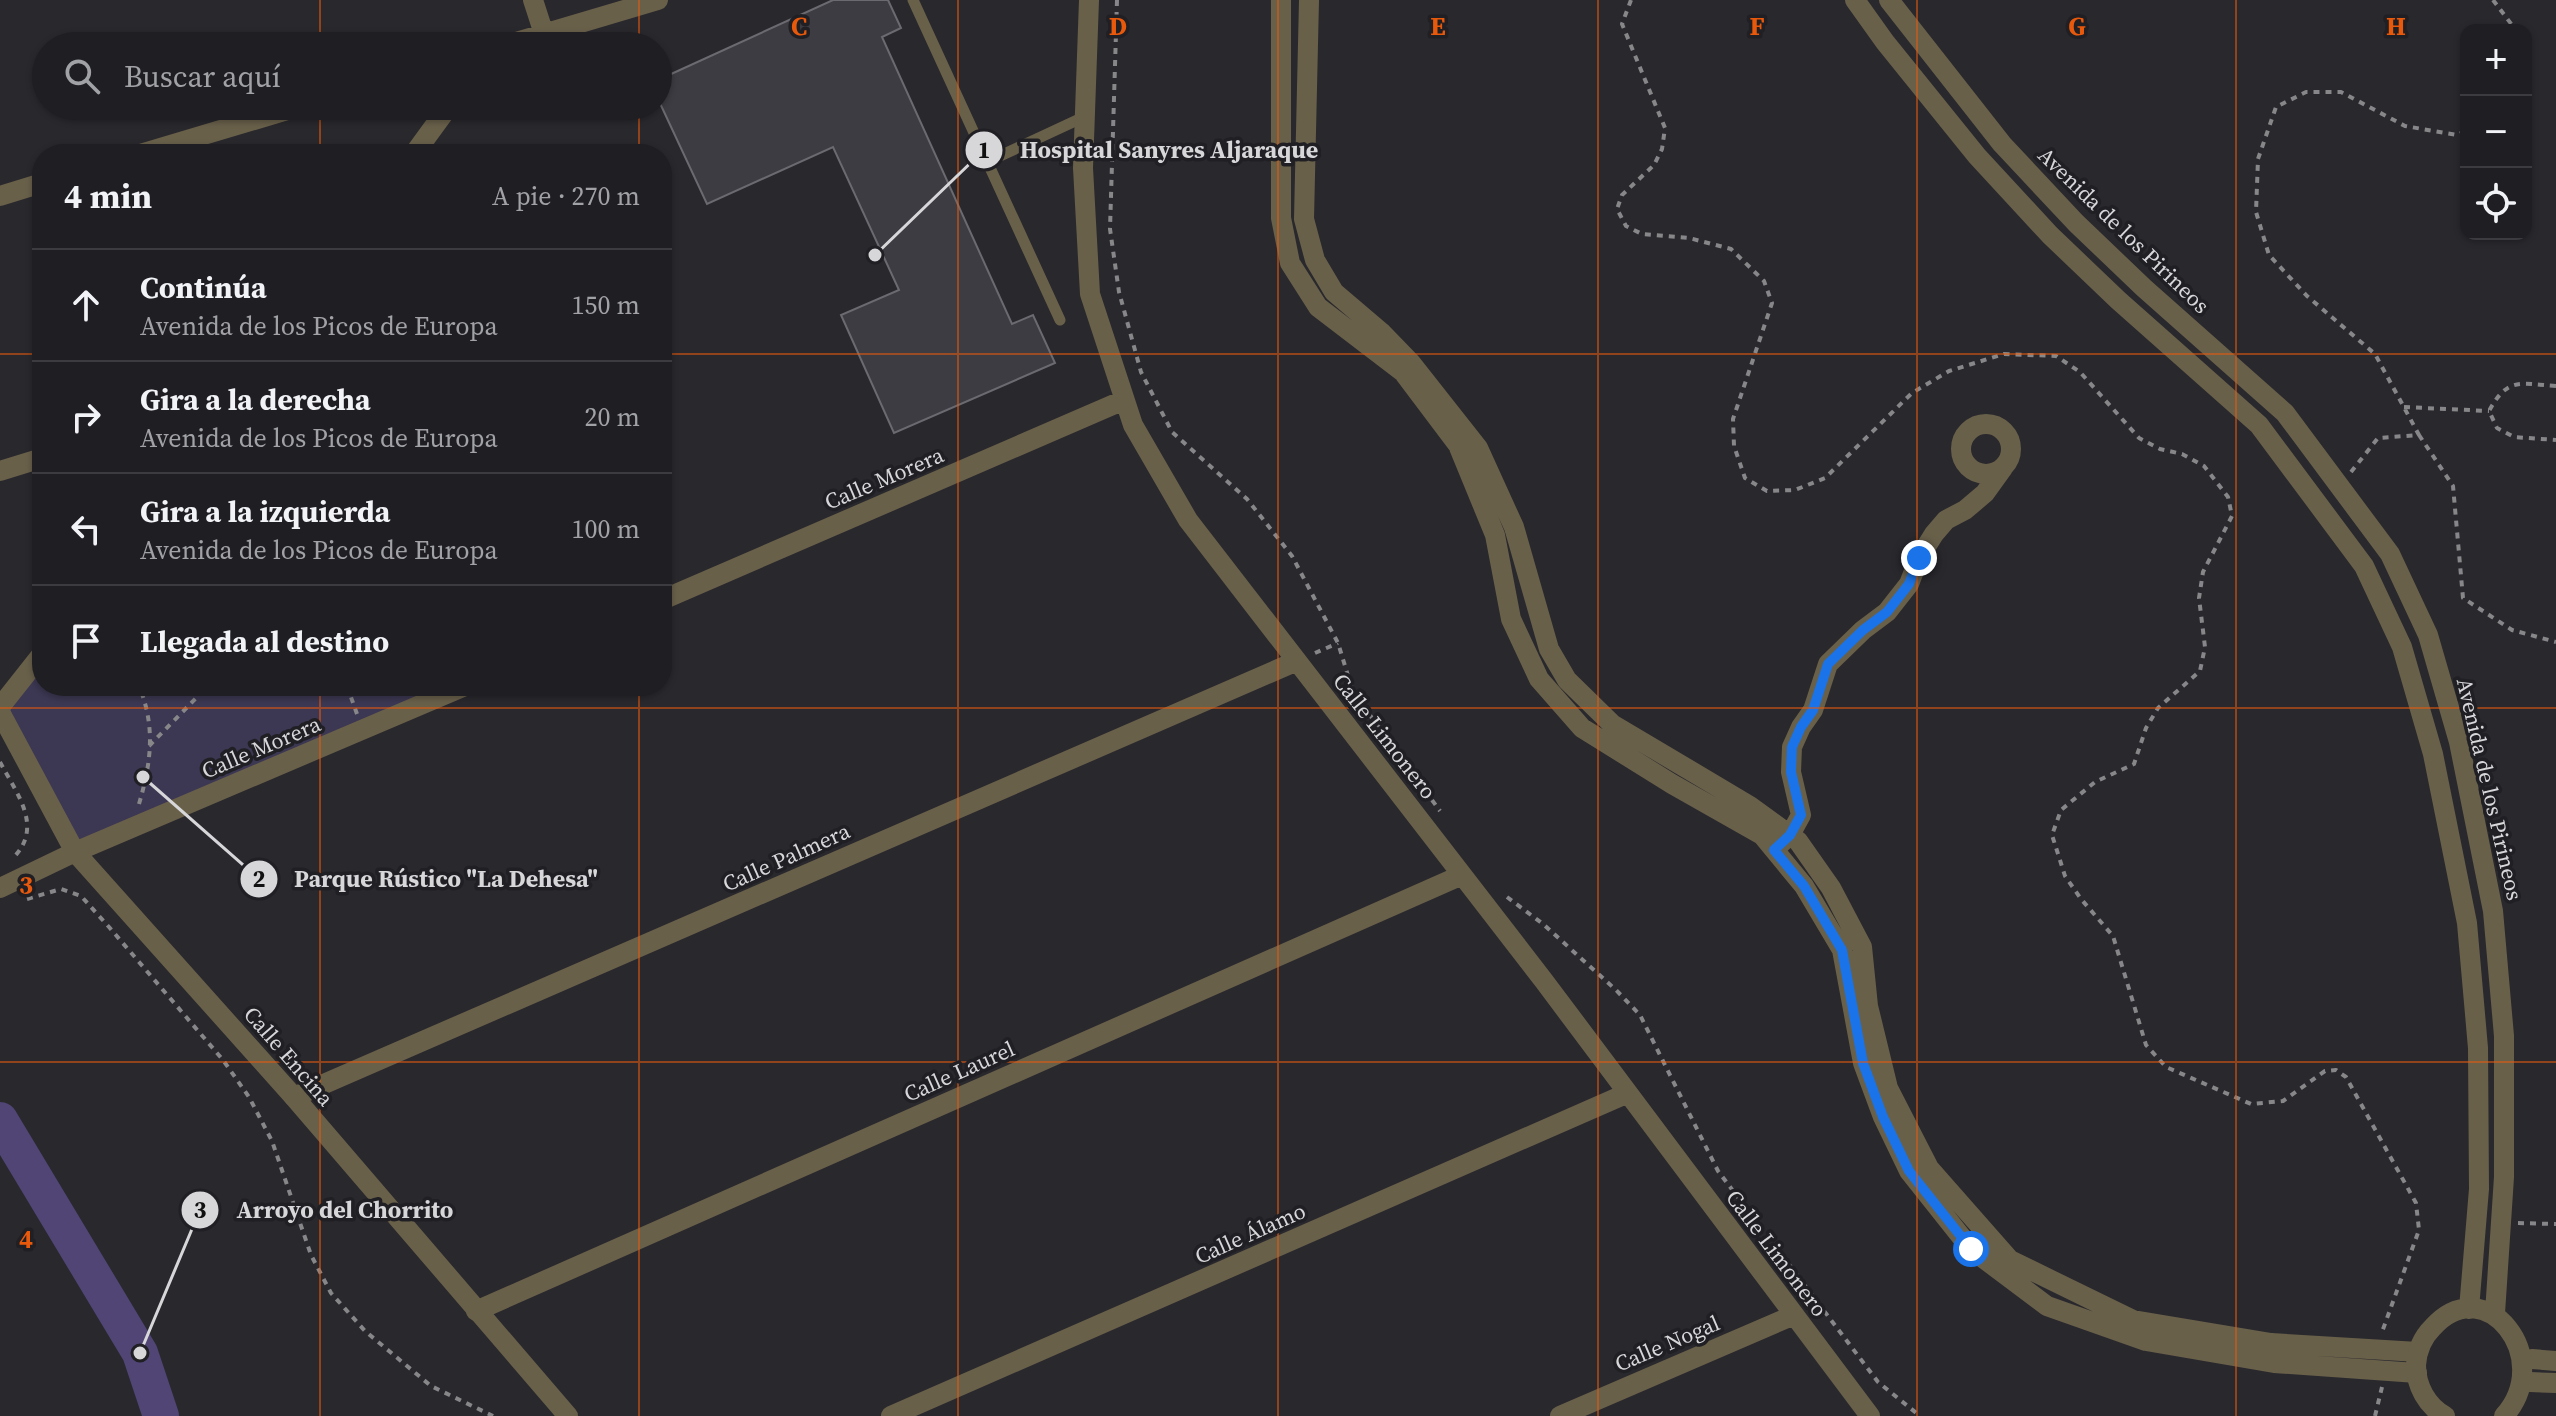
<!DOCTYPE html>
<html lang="es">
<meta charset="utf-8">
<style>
:root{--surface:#1f1e22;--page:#27272a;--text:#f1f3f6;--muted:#a1a2a5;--line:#3c3c40}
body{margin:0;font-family:"Source Serif 4",serif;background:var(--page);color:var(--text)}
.controls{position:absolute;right:24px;top:24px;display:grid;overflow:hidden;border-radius:16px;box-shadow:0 2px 6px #0004}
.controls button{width:72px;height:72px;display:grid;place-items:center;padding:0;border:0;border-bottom:2px solid var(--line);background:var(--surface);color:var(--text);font:40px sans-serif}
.stop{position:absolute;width:24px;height:24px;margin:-18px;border:6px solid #1a73e8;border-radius:50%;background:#fff}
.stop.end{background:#1a73e8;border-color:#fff;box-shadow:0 2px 8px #0008}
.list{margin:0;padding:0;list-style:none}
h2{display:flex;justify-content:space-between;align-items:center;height:104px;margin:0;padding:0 32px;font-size:34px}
h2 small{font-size:26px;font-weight:400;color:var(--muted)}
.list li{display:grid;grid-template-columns:52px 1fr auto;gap:24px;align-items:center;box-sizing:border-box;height:112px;padding:0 32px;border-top:2px solid var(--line)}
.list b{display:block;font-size:30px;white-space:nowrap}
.list p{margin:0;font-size:26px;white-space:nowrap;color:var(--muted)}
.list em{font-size:26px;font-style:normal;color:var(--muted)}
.icon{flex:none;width:44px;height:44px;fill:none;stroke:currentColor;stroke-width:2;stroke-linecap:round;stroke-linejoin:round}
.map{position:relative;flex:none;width:2556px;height:1416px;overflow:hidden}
.search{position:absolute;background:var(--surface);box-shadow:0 2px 6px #0004;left:32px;top:32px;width:640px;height:88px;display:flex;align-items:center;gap:20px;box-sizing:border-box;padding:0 28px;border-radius:44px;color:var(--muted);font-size:30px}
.panel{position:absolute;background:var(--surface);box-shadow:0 2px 6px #0004;left:32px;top:144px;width:640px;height:552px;border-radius:32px}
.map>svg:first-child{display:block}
</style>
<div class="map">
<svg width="2556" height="1416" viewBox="0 0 2556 1416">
<rect width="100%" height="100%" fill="#29282d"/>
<path fill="#3c3752" d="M42,654V686H465L75,852L0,712Z"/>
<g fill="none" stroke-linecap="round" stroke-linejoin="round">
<path stroke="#504575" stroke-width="36" d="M0,1120L140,1353L161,1416"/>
</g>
<path fill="#3d3c42" stroke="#6b6a70" stroke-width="2" d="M833,0H888L901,28L882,37L1012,324L1033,315L1055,363L894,433L841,315L899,290L833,147L707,204L658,99V80Z"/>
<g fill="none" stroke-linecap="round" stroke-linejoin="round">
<path stroke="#87878a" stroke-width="4" stroke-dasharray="6 6" stroke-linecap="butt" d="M1117,0L1110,229L1119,292L1141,372L1172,432L1247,499L1292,556L1338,643L1353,692L1440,811
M1631,0L1622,24L1665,128L1662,149L1654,165L1622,195L1617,209L1626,226L1642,234L1689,238L1731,249L1764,281L1772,303L1733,419L1734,446L1745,478L1767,491L1795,490L1825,478L1912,393L1949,371L2004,354L2056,356L2080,372L2139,438L2160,449L2182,454L2204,466L2228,497L2232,516L2203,572L2199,598L2205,647L2200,671L2158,708L2146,728L2134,764L2095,782L2061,810L2052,835L2065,876L2081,899L2113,936L2146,1045L2166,1067L2251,1104L2283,1101L2325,1071L2336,1070L2346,1077L2416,1203L2419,1230L2382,1332
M2493,0L2512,25V30
M2556,386C2520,384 2508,376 2489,411L2497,428L2514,437L2556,440
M2404,407L2489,411
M2419,435L2453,486L2463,598L2512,630L2556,642
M2351,472L2378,438L2419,435L2375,354L2307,296L2269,255L2256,212L2258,159L2276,107L2306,92H2341L2405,126L2457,135L2466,131
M1315,653L1338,643
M213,686C232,694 247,695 266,686
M347,686L357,714
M149,746L208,686
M0,762C17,794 44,827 13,858
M139,804C151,763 156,727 139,686
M1507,897L1543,924L1616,990L1640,1015L1718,1171L1878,1382L1920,1416
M27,899L61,889L81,896L109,927L223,1060L249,1097L272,1141L311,1255L331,1293L365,1331L431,1386L493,1416
M2518,1223L2556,1224
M2375,1416L2382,1387"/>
<path stroke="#69604a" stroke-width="11" d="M913,0L1060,320
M987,162L1086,116"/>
<path stroke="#69604a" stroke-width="20" d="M533,0L544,34
M1089,0L1083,168L1090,294L1133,425L1188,520L1544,981L1870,1416
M1281,0V218L1290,263L1318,307L1403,372L1458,445L1495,535L1511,619L1539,679L1582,728L1672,784L1762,835L1804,886L1842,950L1863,1063L1883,1117L1909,1171L1971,1249L2047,1306L2146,1341L2274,1363L2417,1373
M1309,0L1304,219L1315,260L1334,292L1381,332L1411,363L1478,448L1514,527L1549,649L1567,680L1612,724L1750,806L1798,841L1831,888L1862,947L1868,1006L1888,1088L1929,1168L2010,1260L2133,1320L2271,1343L2418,1352
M503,46L658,0
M140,154L301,106
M414,154L449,106
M0,196L42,183
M1961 449a25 25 0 1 1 50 0a25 25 0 1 1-50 0Z
M0,471L42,458
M662,600L1124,400
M0,707L42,654
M1780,844L1790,835L1801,815L1791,772L1792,747L1801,727L1813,710L1828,664L1863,630L1887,612L1909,584L1919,558L1934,534L1946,520L1965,510L1985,493L2003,468
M75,852L465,686
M294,1097L1297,661
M476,1311L1462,875
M2532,1359L2556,1361
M2530,1382L2556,1383
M891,1416L1628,1093
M1560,1416L1794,1315"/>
<path stroke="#69604a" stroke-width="20" d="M1855,0L1885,42L1977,156L2050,235L2118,300L2259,425L2364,566L2402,647L2433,754L2467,923L2478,1048L2479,1189L2469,1309
M1889,0L2002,144L2076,223L2144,288L2285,413L2390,554L2428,635L2459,742L2493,911L2504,1036V1177L2495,1313
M0,712L75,852L294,1097L568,1416
M0,888L75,852
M2445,1416C2427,1406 2416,1386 2416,1365C2417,1350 2423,1337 2433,1327C2485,1269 2556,1358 2504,1416"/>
</g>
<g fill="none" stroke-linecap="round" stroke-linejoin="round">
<path stroke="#1a73e8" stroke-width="10" d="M1919,558L1909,584L1887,612L1863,630L1828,664L1813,710L1801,727L1792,747L1791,772L1801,815L1790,835L1774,850L1804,886L1842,950L1863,1063L1883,1117L1909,1171L1971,1249"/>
</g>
<path fill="none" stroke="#e8590c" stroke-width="2" stroke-opacity="0.55" d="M320,0V46M639,0V46M958,0V1416M1278,0V1416M1598,0V1416M1917,0V1416M2236,0V1416M320,106V154M639,106V154M0,354H42M662,354H2556M320,686V1416M639,686V1416M0,708H2556M0,1062H2556"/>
<g text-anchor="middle" stroke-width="7" stroke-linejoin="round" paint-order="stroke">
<g font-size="22" fill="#d7d7da" stroke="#1f1f24">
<text transform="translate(2124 230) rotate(44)" y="8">Avenida de los Pirineos</text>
<text transform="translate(884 478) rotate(-23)" y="8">Calle Morera</text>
<text transform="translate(1385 736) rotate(52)" y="8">Calle Limonero</text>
<text transform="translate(261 747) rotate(-23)" y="8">Calle Morera</text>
<text transform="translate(2490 789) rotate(77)" y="8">Avenida de los Pirineos</text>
<text transform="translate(786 857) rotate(-24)" y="8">Calle Palmera</text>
<text transform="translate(289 1056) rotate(49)" y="8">Calle Encina</text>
<text transform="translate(959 1071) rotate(-24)" y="8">Calle Laurel</text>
<text transform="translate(1250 1233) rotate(-24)" y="8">Calle Álamo</text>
<text transform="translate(1777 1253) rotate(53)" y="8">Calle Limonero</text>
<text transform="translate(1667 1343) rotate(-23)" y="8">Calle Nogal</text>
</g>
</g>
<g font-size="26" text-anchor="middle" font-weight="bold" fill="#e8590c" stroke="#1f1f24" stroke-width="7" stroke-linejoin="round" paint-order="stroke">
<text x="799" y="35">C</text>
<text x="1118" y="35">D</text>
<text x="1438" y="35">E</text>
<text x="1757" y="35">F</text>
<text x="2077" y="35">G</text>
<text x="2396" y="35">H</text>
<text x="26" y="894">3</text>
<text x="26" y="1248">4</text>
</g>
<path fill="none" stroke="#d7d7da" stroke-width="3" d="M875 255L984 150M143 777L259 879M140 1353L200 1210"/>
<g fill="#d7d7da" stroke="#1f1f24" stroke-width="3">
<circle cx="875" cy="255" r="8"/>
<circle cx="143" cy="777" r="8"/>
<circle cx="140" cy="1353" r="8"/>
<circle cx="984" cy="150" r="20"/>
<circle cx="259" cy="879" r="20"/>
<circle cx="200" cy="1210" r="20"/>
</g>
<g font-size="24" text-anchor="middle" font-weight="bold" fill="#111">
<text x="984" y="158">1</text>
<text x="259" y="887">2</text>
<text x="200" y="1218">3</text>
</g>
<g font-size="24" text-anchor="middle" font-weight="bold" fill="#d7d7da" stroke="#1f1f24" stroke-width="7" stroke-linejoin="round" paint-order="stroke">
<text x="1169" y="158">Hospital Sanyres Aljaraque</text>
<text x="446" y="887">Parque Rústico "La Dehesa"</text>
<text x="345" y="1218">Arroyo del Chorrito</text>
</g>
</svg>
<div class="controls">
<button>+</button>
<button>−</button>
<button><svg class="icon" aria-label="locate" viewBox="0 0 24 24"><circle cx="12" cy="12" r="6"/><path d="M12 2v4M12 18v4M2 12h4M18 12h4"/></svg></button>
</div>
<div class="stop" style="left:1971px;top:1249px"></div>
<div class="stop end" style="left:1919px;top:558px"></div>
<div class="search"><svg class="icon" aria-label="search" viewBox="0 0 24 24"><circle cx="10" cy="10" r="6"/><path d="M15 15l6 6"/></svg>Buscar aquí</div>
<section class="panel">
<h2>4 min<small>A pie · 270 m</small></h2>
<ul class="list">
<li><svg class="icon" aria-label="ahead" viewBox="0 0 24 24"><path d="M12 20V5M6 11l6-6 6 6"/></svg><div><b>Continúa</b><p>Avenida de los Picos de Europa</p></div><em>150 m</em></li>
<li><svg class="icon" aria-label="right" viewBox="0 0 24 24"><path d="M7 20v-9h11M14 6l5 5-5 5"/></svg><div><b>Gira a la derecha</b><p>Avenida de los Picos de Europa</p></div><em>20 m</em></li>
<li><svg class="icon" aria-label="left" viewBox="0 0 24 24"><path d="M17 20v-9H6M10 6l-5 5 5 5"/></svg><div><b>Gira a la izquierda</b><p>Avenida de los Picos de Europa</p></div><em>100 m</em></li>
<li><svg class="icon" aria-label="arrive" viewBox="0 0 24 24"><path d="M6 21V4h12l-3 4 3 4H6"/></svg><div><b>Llegada al destino</b></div></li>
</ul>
</section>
</div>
